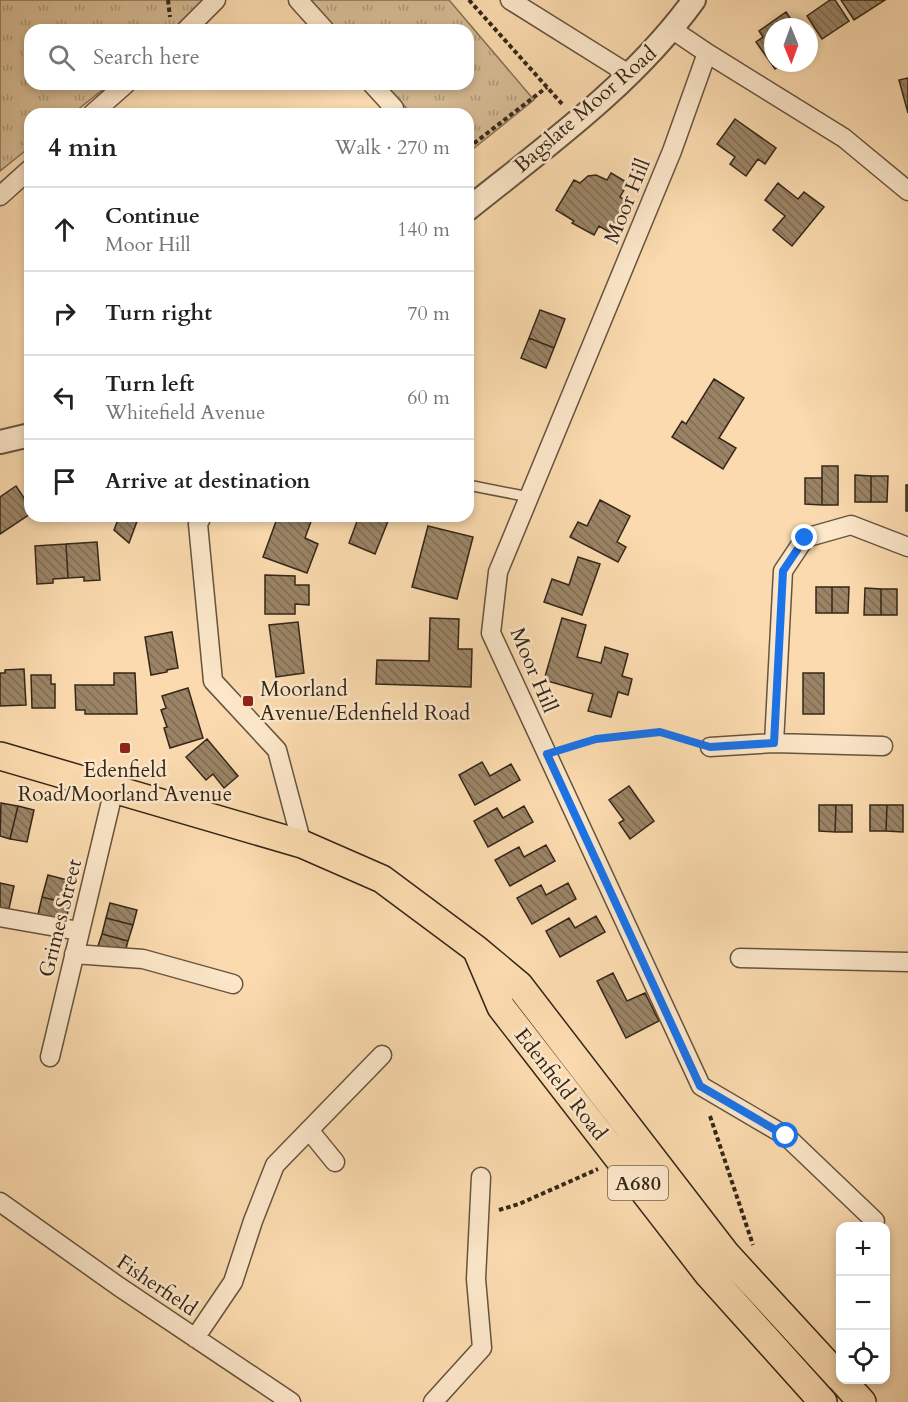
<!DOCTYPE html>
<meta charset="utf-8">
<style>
:root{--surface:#fff;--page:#f2f2f2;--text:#222;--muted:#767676;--line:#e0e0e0}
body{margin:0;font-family:Cardo,serif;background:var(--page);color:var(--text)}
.controls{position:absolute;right:18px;bottom:18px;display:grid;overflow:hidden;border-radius:12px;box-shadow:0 3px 9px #0003}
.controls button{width:54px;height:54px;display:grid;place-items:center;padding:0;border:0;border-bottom:2px solid var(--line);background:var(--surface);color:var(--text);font:30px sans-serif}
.compass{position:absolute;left:764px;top:18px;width:54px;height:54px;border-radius:50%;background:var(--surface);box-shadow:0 3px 9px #0003;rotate:179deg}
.stop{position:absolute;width:18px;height:18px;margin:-14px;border:4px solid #1a73e8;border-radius:50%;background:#fff}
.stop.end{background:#1a73e8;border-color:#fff;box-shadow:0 2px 6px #0008}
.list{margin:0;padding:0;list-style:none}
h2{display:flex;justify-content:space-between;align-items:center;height:78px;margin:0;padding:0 24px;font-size:26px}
h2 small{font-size:20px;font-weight:400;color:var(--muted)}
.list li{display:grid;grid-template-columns:39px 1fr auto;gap:18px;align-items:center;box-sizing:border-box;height:84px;padding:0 24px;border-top:2px solid var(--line)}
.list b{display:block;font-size:22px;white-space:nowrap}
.list p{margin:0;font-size:20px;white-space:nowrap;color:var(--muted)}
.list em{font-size:20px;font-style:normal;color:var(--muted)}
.icon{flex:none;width:33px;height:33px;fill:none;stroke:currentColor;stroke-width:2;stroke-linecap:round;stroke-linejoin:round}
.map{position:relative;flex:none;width:908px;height:1402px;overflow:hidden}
.search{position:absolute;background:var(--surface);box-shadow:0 3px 9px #0003;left:24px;top:24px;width:450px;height:66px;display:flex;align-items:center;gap:15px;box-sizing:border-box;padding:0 21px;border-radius:18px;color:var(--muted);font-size:22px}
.panel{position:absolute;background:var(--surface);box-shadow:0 3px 9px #0003;left:24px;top:108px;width:450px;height:414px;border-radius:18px}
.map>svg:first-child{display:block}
</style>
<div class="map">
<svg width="908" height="1402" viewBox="0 0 908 1402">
<defs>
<pattern id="grass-tufts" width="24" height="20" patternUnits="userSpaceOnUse" patternTransform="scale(1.5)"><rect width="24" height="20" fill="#d8bc95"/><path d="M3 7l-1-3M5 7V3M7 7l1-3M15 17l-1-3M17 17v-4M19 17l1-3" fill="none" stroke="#b09979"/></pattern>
<pattern id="building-back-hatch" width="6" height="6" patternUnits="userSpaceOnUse" patternTransform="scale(1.5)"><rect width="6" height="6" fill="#9b8466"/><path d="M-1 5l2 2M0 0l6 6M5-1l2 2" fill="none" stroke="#7f6c53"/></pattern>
</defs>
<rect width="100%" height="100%" fill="#fadaae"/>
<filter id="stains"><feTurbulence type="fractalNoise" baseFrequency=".00333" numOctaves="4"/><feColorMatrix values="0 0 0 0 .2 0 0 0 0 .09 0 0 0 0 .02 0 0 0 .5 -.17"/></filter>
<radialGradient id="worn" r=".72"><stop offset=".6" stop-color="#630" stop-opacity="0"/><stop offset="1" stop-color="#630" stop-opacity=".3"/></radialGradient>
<path fill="url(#grass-tufts)" stroke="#867257" stroke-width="1.5" d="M0,0H207L176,30H30V84H110L72,114H30V147L0,171Z
M303,0H449L534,100L468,153V114H412L384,84H468V30H332Z"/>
<path fill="url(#building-back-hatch)" stroke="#342719" stroke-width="1.5" d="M830,0H835L849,21L822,39L807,16Z
M841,0H885L854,20Z
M786,12L796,27H773V63H784L775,69L756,42L763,37L759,31Z
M908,78V113L899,80Z
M735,119L776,148L765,164L758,159L746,176L730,164L735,157L717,144Z
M611,173L628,183L620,197L628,202L611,233L599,226L594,235L572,223L574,221L556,210L574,180L580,183L588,176L596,175L607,180Z
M778,183L798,199L804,192L824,207L792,246L773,230L785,216L765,200Z
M540,310L565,319L554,348L529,338Z
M529,338L554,348L546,368L521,358Z
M714,379L744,398L719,438L736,448L723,469L672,437L682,421L686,424Z
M822,466H838V505H822Z
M855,475L871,476V502H855Z
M871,476H888L887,502H871Z
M805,478H822V505L805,504Z
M906,485H908V511H906Z
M16,486L30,507V514L0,534V497Z
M600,500L630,516L617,542L626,547L618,562L570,537L578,522L587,526Z
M117,516H139L129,543L114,530L119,517Z
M278,516H313L305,538L318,544L307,573L263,557Z
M359,516H390L375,554L349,543Z
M428,526L473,537L457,599L412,587Z
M97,542L100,580L84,581V577L68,578L66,544Z
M66,544L68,578L53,579V583L37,584L35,546Z
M578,557L600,564L582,615L544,602L552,579L569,585Z
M265,575L295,576V585H309V605L295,604V614H265Z
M816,587H832V613H816Z
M832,587H849L848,613H832Z
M865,588L881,589V615H864Z
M881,589H897V615H881Z
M430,618L459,619L458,649H472L471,687L376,684L377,660L429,661Z
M562,618L586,625L577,657L601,663L605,647L628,654L622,676L632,679L628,695L618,692L611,717L588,711L593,694L544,680Z
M298,622L304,673L276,677L269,625Z
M172,632L178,668L167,670V672L151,675L145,637Z
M24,669L26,705L0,706V673H5V670Z
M114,673H135L137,714H85V710H76L75,685H114Z
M803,673H824V714H803Z
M31,675H51V684H55V708H32Z
M188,688L203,738L170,748L164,728L167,727L161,710L166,708L162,696Z
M207,739L238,776L224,788L213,774L206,780L186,757Z
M482,762L490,776L511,764L520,780L475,805L459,775Z
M629,786L654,821L630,839L619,823L624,820L609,800Z
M1,803L18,806L10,839L0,836Z
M819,805H836L835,832L819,831Z
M836,805H852V832H835Z
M870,805H887L886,831H870Z
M887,805H903V832L886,831Z
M18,806L34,810L27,842L10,839Z
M524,806L533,822L488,847L474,821L497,808L503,818Z
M546,845L555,861L510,886L495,860L519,847L524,857Z
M48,875L75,882L70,904L42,897Z
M0,883L14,886L8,913L0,912Z
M568,883L576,899L532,924L517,898L541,885L546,895Z
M42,897L70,904L64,926L37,919Z
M110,903L137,910L133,925L106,918Z
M596,916L605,932L560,957L546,931L569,918L575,928Z
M106,918L133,925L128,941L102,934Z
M102,934L128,941L124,956L97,949Z
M613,973L627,1001L645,993L659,1021L626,1038L597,981Z"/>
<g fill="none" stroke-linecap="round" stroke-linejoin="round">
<g stroke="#66543e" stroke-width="12">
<path id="service" d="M468,485L529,497"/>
</g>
<g stroke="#66543e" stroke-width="21">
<path id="minor" d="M298,0L325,30
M510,0L630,75
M186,30L216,0
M673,30L707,53L844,138L908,191
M707,53L672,151L498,572L491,633L701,1086L786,1136L875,1221
M372,84L394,108V114
M92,114L126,84
M0,196L30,169
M202,516L198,524L213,681L277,750L302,844
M774,743L783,571L805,538L851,525L908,547
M710,747L774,743L883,746
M0,917L79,931
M74,954L143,959L233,984
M740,958L908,962
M50,1057L114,789
M309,1130L335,1162
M0,1202L118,1286L291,1402
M195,1338L233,1282L253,1221L275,1165L382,1055
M433,1402L482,1348L476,1279L481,1177"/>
</g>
<g stroke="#66543e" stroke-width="26">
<path id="tertiary" d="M468,209C548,145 633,84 694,0
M0,442L30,435"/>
</g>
<g stroke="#342719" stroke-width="30">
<path id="primary" d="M0,756L302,844L382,879L476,949L519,985L726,1254L840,1378
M478,953L501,1007L708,1274L823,1402
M842,1380L862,1402"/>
</g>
<path stroke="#342719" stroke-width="4" stroke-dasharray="4.5 3" stroke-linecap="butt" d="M168,0L170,17
M469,0L563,105
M468,148L547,87
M565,748L596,739L660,732L692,742
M710,1116L753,1245
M499,1210L519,1204L598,1169"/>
<use href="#service" stroke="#fce7ca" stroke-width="9"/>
<use href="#minor" stroke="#fce7ca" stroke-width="18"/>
<use href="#tertiary" stroke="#fce7ca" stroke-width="22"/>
<use href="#primary" stroke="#fadaae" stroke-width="27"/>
</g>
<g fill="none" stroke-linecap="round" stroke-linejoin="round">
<path stroke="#1a73e8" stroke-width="8" d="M786,1136L700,1086L547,754L596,739L660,732L710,747L774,743L783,571L805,538"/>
</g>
<g fill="#8f2418" stroke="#fce7ca" stroke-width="2">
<rect x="242" y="695" width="12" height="12" rx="3"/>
<rect x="119" y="742" width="12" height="12" rx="3"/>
</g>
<g text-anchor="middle" stroke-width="5" stroke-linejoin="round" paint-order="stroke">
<rect fill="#fce7ca" stroke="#70614e" stroke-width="1.5" x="608" y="1166" width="60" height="34" rx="4.5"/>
<g font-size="20" font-weight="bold" fill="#342719">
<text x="638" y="1190">A680</text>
</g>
<g font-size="21" fill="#342719" stroke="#fce7ca">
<text transform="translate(585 109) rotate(-41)" y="7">Bagslate Moor Road</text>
<text transform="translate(627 201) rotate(-68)" y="7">Moor Hill</text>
<text transform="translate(534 670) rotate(67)" y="7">Moor Hill</text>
<text transform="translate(60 918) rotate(-76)" y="7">Grimes Street</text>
<text transform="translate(561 1084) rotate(52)" y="7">Edenfield Road</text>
<text transform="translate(157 1285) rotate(34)" y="7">Fisherfield</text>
</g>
<g font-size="21" fill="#342719" stroke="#fce7ca" text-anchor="start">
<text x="260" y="696">Moorland<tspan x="260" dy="24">Avenue/Edenfield Road</tspan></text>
<text x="125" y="777" text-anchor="middle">Edenfield<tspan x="125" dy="24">Road/Moorland Avenue</tspan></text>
</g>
</g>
<rect width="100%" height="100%" filter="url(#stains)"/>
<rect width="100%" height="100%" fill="url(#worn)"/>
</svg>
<div class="controls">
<button>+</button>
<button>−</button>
<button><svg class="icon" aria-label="locate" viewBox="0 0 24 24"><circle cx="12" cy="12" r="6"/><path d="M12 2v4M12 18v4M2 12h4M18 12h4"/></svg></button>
</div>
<svg class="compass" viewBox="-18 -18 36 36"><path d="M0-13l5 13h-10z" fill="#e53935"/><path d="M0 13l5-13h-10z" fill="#767676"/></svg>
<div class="stop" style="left:786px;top:1136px"></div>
<div class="stop end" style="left:805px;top:538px"></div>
<div class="search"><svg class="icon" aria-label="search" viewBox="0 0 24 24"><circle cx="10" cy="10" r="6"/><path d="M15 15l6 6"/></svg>Search here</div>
<section class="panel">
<h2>4 min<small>Walk · 270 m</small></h2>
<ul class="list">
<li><svg class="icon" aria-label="ahead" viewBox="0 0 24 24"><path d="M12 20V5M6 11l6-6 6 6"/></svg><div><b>Continue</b><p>Moor Hill</p></div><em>140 m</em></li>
<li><svg class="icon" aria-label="right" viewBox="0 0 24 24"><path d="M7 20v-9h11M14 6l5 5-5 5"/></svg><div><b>Turn right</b></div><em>70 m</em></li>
<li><svg class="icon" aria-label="left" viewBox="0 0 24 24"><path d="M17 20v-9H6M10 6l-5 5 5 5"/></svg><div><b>Turn left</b><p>Whitefield Avenue</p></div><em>60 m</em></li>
<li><svg class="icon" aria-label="arrive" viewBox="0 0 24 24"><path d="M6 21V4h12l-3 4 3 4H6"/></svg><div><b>Arrive at destination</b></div></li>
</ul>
</section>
</div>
